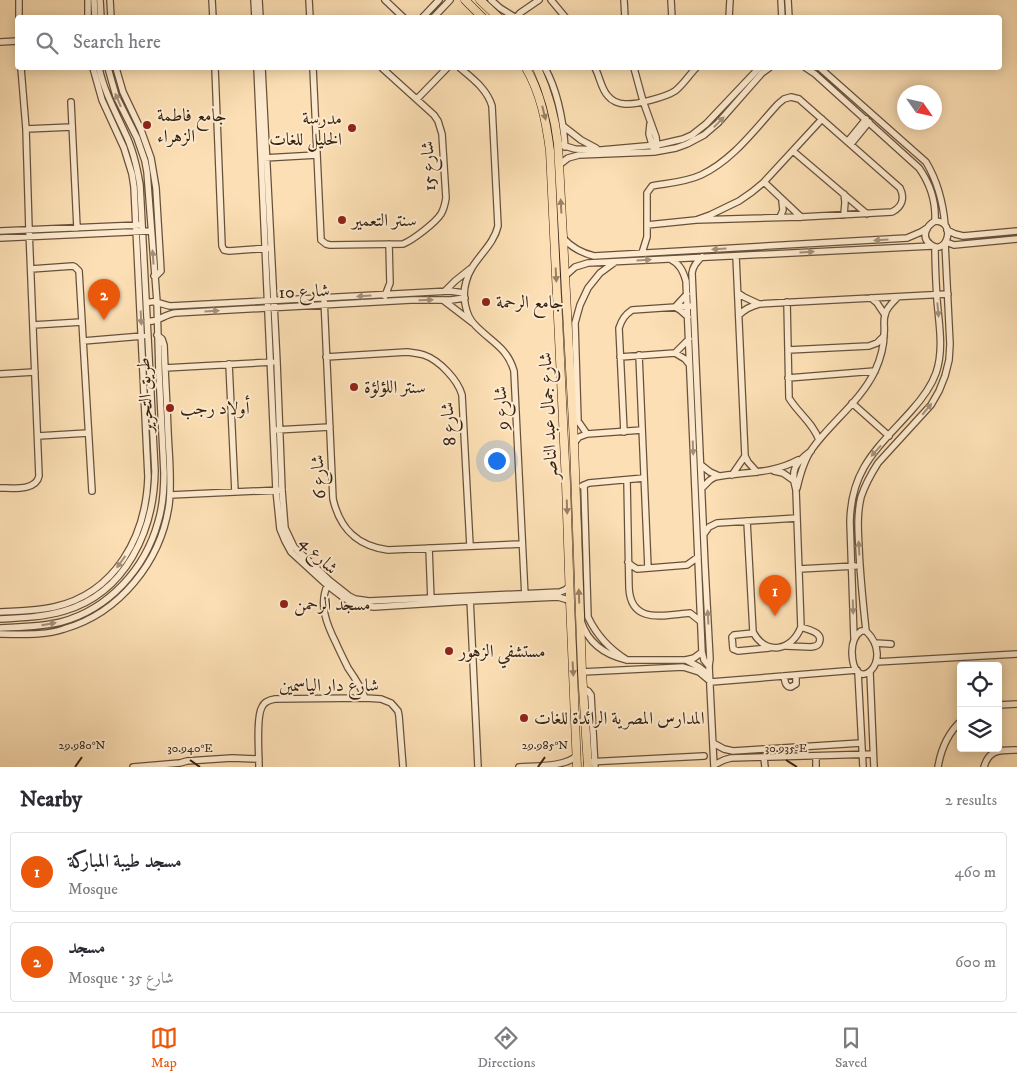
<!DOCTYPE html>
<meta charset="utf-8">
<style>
:root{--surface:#fff;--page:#f2f2f3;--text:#2b2b33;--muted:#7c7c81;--line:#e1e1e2;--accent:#ea580c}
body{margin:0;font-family:"IM FELL DW Pica",Amiri,serif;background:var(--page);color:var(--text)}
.controls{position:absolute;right:15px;bottom:15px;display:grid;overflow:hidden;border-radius:5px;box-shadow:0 2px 12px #0003}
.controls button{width:45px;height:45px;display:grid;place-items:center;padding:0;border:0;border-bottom:1px solid var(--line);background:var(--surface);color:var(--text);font:25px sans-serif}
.compass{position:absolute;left:897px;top:85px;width:45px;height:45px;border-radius:50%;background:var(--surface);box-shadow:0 2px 12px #0003;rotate:124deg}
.you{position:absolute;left:496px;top:460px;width:18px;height:18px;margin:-12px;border:4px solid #fff;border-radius:50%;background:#1a73e8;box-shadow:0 0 0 8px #1a73e833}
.badge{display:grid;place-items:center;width:32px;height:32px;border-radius:50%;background:var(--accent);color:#fff;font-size:16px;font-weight:700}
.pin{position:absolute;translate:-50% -41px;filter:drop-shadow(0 1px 2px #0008)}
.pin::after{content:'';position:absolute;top:26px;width:18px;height:15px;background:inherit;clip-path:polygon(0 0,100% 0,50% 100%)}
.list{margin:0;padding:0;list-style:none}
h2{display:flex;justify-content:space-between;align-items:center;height:65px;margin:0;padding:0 20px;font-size:21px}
h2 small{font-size:16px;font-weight:400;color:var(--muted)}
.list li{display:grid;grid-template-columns:32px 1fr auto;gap:15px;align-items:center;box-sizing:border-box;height:80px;margin:0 10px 10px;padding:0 10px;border:1px solid var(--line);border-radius:5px}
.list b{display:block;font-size:19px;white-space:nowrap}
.list p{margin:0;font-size:16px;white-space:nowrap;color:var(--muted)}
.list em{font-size:16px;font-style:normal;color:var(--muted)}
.icon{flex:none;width:28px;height:28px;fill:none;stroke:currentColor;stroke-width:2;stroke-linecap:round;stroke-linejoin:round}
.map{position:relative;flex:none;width:1017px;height:767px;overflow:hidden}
.search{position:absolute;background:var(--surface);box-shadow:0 2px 12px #0003;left:15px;right:15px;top:15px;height:55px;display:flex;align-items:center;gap:12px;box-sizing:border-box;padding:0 18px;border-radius:5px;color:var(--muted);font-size:19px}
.sheet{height:245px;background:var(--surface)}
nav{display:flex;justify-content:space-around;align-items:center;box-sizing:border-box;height:70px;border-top:1px solid var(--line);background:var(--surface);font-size:14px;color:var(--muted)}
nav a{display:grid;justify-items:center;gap:2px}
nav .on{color:var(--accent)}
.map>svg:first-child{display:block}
</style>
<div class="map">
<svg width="1017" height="767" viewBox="0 0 1017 767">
<rect width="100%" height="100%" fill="#fcdfb4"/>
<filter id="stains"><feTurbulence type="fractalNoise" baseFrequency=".004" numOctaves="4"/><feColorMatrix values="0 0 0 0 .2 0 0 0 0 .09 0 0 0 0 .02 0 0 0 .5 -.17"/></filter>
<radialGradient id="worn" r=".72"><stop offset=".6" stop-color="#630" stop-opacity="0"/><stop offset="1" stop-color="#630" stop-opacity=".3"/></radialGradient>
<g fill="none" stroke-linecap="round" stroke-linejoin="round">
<g stroke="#68513b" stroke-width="8">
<path id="minor" d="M19,0V18
M88,0V18
M94,0L95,18
M100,0L101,18
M110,0L111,18
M212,0L213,18
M254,0L255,18
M259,0L260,18
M309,0L310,18
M385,0L404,18
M491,0L500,8L516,18
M551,0L566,18
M624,0L625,18
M671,0L672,18
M781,0L782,18
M788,0L789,18
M422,18L439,0
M433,18L450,0
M516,18L520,13L539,0
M729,18L730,0
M0,42L18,41
M116,68L123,92L141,130L151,158L156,188L161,271L157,275L154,276
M215,68L222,246L224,250L229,251L269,248
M257,68L276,490L280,529L285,541L291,552L327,585L344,598L355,604L374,607L469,601L558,597L565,599L570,601
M262,68L277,362L282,490L285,528L294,547L330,581L349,596L355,599L369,601L560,592L565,590L569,587
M313,68L321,240L326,244L330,245L403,244C413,240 435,223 441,214C444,209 445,204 446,198L442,134L438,121L434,115L382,68
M460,68C473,79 487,89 492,106L498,226C493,248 471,260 466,282C462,295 465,315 475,325C491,342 507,347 514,371L525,597
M545,68C558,92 563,119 565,147
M595,68C600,77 601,89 608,96C612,101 619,104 625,104C636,105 666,97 675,91C683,85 689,75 696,68
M634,68L643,101L656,137L657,147
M806,68L815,74L919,168C931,185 936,201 935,221
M820,68L926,162C938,182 943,202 945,225
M417,99L447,68
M71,102L77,228
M650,124L649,134L653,148
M563,126L581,140L596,148
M26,129L72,127
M848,141L866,119
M558,144L575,149L601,150L657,145L683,139L692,135L706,124L759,68
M851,144L869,122
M793,151L867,214
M264,158L317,155
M559,165L568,158L579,155L654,152L676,148L687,144L704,135L718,123L762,73L769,68
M764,182L801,217
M844,194L845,202L844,215
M780,217L783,210L782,201
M935,221C958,221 946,258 930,244C921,237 926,226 935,221Z
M647,225L696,220L710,215L739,201L752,192L764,182L822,119
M947,230L955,234L963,236L1017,231
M0,231L139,225
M0,238L151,231
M563,238C572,248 582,253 594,256L907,238L921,232L927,228
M946,242L954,245L1017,239
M642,253L647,237V193L652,186C669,183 686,182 701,175C733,160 755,129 778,104L784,99L791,97L799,99L900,188C905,198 902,207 892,212L801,217L696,220
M736,256L745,456L748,462L757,472
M702,257C696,262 693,266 692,273L705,566L710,659L709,666L714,767
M670,259C680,264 683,271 686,281L702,652L704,660L709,666
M31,269L73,266L75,267L79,271L92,491
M565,276L575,267L588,263L932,246
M445,291L455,281L470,269
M738,293L744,297L759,304
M687,294L675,307L680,310L688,317
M385,296L390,283L389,244
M324,298L333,499C340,529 357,546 388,550L522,544
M871,298L877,303L885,315
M443,300L473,323
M787,302L789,398C798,413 813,423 819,440
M147,303C155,299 162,305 170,306L450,291L464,293
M739,315C745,309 751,306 759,304L948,294
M148,321C157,323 165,314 175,313L411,300H451L465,298
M33,325L82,322
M83,341L143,336
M788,350L869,346L877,343L884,336
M675,353L689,339
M639,355L648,568
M326,357L407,352C413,353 418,353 424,355C439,360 458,380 462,395L470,546
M620,357L675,353L685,359L689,364
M229,364L235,492
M165,368L272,362
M0,374L35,372
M788,378L875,371
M852,403L889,436
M276,430L330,427
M624,432L619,328C622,319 625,315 632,310L691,306
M587,434L578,421L575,323L580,305L588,288L600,273L615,262
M38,436L88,433
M574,443L579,437L587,434L642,430
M701,465L710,472L719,476
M774,471L783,473L793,480
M732,475L745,456
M627,480L629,588C631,625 664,615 690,613L700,621
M584,485L588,617C597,636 609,649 627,660
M582,486L589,483L644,478
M0,488C13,488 36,491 39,476L29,230L26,129L21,68
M702,488L710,480L715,477C745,471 770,475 798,460
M797,488C800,475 804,460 812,449C831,422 860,402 875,371C880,360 884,347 884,334C885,328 883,321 885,315C886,308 893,302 898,297
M170,495L280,490
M747,521L753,632C766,656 792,651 801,627L796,490C790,470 795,463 811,451
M704,534L709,527L717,523L797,518
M429,548L431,601
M628,562L631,565L637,569L687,565L698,557
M799,569L855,566
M328,584C318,604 327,625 336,643C340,652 344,660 348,668C355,678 361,687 365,698
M470,598L478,767
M0,612C18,611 36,611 54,607C116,593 146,536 148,477L134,187L132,174L124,148L102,100L93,68
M0,619C22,618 43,617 64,611C126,593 154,531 155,471L140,185C137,167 133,149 125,133C115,111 104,91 99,68
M581,621C588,643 605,655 627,660H686L694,658L702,652
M0,628C20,627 41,627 61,622C109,609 145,569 158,522C163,506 164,490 164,473L159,373L157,302L147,172L145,161L137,138L116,96L108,68
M861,631H866C897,661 853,699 852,652C852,644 854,636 861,631Z
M866,631C863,603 860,575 859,547C858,530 857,514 861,497C865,485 871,474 878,463L931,405L939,391L945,376L949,360L950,344L945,243
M753,633L734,635L732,637L733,649L738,651L769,648
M0,634C21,634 44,636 64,629C120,613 161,561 169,505C172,481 169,456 168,432C167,403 165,374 164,345L162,339L157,335
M854,638L850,522C851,468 878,448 911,411C921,400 931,387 936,373C944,350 939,324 937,300C936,283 935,265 935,247
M875,643L891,644
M786,646L811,647C815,646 817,647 819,643C824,632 808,630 801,627
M686,660L699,667L709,675
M876,662L1017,654
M582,672L683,667L699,672L711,682L857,670
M858,672L863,767
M870,672L874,767
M784,676C785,681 785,687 791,687L796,684V675
M584,689L588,691L591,695L595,767
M998,705L1017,704
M713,743L724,749L733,751L861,743
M816,756V767
M764,758L765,767
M587,762L704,756
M714,765L724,760L731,758L873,754
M133,767L180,763L187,761L232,758L259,759
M259,767C259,754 256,717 262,707C264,702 269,700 275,699L365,698L381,699L391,703L398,711L399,716L403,767
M519,767C534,766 568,767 577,755
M938,767C941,749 947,734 961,721
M984,767C989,749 1001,750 1017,750"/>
</g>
<g stroke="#362213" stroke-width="9">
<path id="major" d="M465,0L483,18
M480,0L499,18
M526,68C541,94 546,121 550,151L566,483L570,601L577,767
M537,68C548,92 555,117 558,144L574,443L582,672L588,767"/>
</g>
<use href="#minor" stroke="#fdeace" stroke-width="5.5"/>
<use href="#major" stroke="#fcdfb4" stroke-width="8"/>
</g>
<defs><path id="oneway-solid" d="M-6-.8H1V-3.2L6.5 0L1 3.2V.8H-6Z" transform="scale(1.25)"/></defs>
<g fill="#a3907a">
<use href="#oneway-solid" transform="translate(118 100) rotate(-113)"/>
<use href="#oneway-solid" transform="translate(719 122) rotate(-46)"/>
<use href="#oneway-solid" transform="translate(881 240) rotate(177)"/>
<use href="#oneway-solid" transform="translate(719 249) rotate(177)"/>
<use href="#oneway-solid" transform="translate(807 252) rotate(-3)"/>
<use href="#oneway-solid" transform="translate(153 257) rotate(-94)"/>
<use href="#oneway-solid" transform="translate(644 260) rotate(-3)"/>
<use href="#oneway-solid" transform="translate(364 296) rotate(177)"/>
<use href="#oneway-solid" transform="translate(426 300) rotate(-1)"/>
<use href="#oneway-solid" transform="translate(938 310) rotate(85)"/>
<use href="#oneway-solid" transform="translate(212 311) rotate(-3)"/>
<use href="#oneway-solid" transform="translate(141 318) rotate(87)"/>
<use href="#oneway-solid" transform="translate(927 409) rotate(-50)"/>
<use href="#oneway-solid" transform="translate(693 448) rotate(88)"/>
<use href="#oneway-solid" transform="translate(876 451) rotate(132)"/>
<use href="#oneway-solid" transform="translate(859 548) rotate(-93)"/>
<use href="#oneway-solid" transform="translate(121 562) rotate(126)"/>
<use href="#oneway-solid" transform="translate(853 607) rotate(88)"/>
<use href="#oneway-solid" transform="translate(708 617) rotate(-93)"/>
<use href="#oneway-solid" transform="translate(49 624) rotate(-10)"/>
</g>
<g fill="#998064">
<use href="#oneway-solid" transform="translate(544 113) rotate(76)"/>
<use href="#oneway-solid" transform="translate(561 206) rotate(-93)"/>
<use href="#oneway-solid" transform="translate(556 275) rotate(87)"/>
<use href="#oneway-solid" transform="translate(567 507) rotate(88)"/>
<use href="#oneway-solid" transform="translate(579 596) rotate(-92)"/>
<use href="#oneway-solid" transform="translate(573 669) rotate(87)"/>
</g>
<path fill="none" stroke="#362213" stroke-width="2" d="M190,760L200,767M786,760L797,767M75,767L82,757M538,767L545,757"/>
<g fill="#8f2418" stroke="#fdeace" stroke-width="2">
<circle cx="147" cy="125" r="5"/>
<circle cx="352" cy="128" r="5"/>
<circle cx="342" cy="220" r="5"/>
<circle cx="486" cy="302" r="5"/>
<circle cx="354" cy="387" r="5"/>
<circle cx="170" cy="408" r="5"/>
<circle cx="284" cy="604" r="5"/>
<circle cx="449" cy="651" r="5"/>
<circle cx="524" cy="718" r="5"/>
</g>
<g text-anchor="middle" stroke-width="4" stroke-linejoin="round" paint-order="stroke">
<g font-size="18" fill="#362213" stroke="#fdeace" text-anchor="start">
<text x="157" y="121">جامع فاطمة<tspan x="157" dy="21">الزهراء</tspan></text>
<text x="342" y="124" text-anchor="end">مدرسة<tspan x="342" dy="21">الخليل للغات</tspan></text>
<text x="352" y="226">سنتر التعمير</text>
<text x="496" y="308">جامع الرحمة</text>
<text x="364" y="393">سنتر اللؤلؤة</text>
<text x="180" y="414">أولاد رجب</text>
<text x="294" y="610">مسجد الرحمن</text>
<text x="459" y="657">مستشفي الزهور</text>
<text x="534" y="724">المدارس المصرية الرائدة للغات</text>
</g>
<g font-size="18" fill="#362213" stroke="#fdeace">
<text transform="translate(428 166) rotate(-93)" y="6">شارع 15</text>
<text transform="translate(304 291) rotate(-3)" y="6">شارع 10</text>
<text transform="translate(145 395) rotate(-93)" y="6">طريق التحرير</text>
<text transform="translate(501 408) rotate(-93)" y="6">شارع 9</text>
<text transform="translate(548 416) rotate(-93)" y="6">شارع جمال عبد الناصر</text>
<text transform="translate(448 424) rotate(-94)" y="6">شارع 8</text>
<text transform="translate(318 477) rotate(-94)" y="6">شارع 6</text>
<text transform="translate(319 555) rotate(45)" y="6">شارع 4</text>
<text x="329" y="691">شارع دار الياسمين</text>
</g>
</g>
<g font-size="12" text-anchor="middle" fill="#362213" stroke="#fdeace" stroke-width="4" stroke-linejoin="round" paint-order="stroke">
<text x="82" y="749">29.980°N</text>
<text x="545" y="749">29.985°N</text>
<text x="190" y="752">30.940°E</text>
<text x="786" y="752">30.935°E</text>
</g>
<rect width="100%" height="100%" filter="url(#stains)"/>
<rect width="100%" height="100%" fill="url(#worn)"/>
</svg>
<div class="controls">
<button><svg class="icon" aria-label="locate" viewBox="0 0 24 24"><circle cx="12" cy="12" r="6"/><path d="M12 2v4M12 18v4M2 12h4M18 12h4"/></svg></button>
<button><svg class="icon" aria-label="layers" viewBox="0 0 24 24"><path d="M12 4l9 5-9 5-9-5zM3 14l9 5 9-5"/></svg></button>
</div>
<svg class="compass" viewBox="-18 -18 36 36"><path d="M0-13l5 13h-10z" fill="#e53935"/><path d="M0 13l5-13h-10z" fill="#7c7c81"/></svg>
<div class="you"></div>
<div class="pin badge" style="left:775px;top:616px">1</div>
<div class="pin badge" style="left:104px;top:320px">2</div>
<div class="search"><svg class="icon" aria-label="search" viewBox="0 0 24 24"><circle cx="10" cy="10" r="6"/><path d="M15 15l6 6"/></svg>Search here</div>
</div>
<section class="sheet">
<h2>Nearby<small>2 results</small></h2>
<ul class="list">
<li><span class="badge">1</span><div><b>مسجد طيبة المباركة</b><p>Mosque</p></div><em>460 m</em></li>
<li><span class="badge">2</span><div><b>مسجد</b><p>Mosque · شارع 35</p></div><em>600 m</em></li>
</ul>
</section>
<nav>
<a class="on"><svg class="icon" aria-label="map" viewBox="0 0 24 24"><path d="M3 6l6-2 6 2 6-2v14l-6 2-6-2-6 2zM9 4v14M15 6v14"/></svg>Map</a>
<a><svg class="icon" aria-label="directions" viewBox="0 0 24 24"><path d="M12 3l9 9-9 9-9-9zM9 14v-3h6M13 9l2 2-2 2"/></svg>Directions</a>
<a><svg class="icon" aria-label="saved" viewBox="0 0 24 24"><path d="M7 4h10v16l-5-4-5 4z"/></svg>Saved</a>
</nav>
